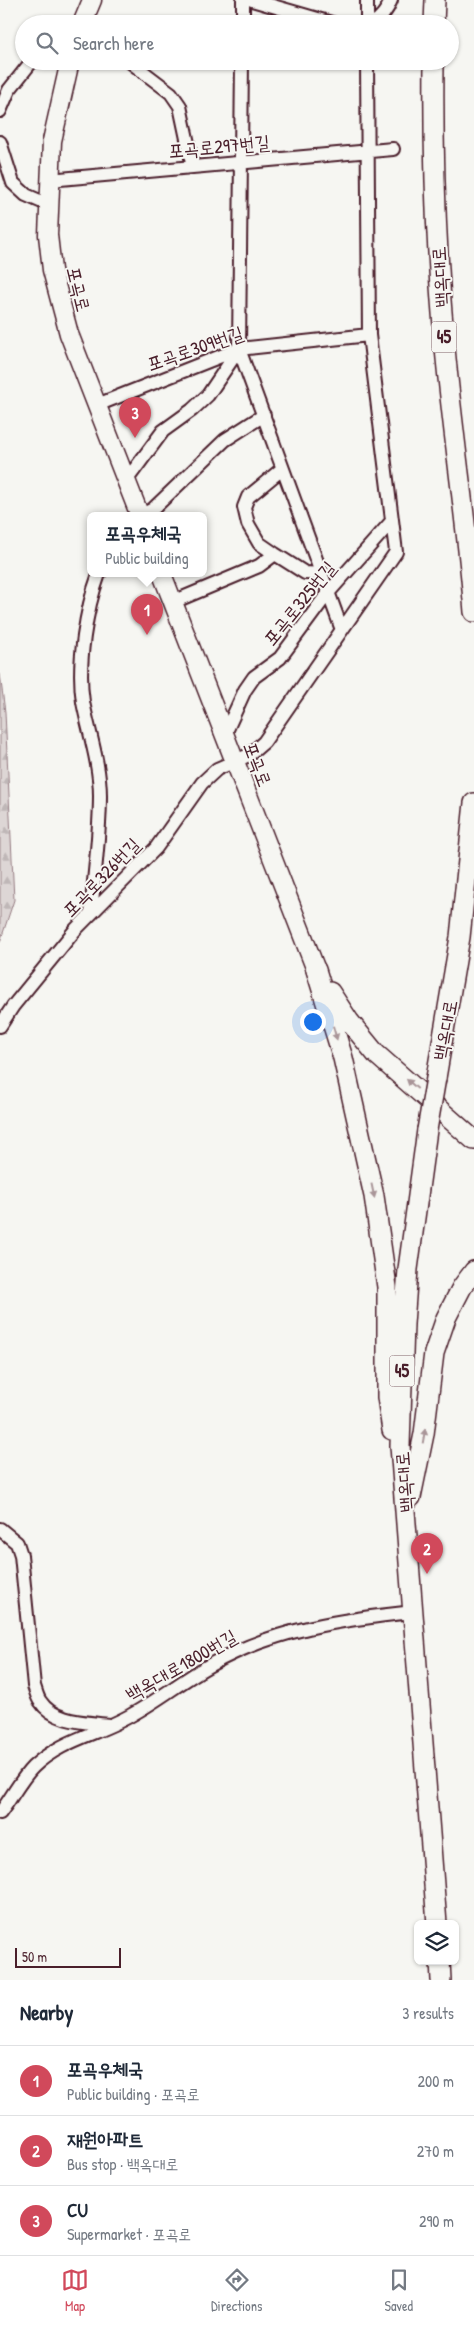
<!DOCTYPE html>
<meta charset="utf-8">
<style>
:root{--surface:#fff;--page:#f2f2f3;--text:#1f2937;--muted:#747a83;--line:#e0e1e3;--accent:#d1495b}
body{margin:0;font-family:"Patrick Hand","Poor Story",sans-serif;background:var(--page);color:var(--text)}
.controls{position:absolute;right:15px;bottom:15px;display:grid;overflow:hidden;border-radius:8px;box-shadow:0 1px 4px #0004}
.controls button{width:45px;height:45px;display:grid;place-items:center;padding:0;border:0;border-bottom:1px solid var(--line);background:var(--surface);color:var(--text);font:25px sans-serif}
.scale{position:absolute;left:15px;bottom:12px;width:106px;box-sizing:border-box;padding-left:5px;border:2px solid #4a1f2b;border-top:0;font-size:14px;line-height:18px;white-space:nowrap;color:#4a1f2b;-webkit-text-stroke:4px #f6f6f2;paint-order:stroke}
.you{position:absolute;left:312px;top:1021px;width:18px;height:18px;margin:-12px;border:4px solid #fff;border-radius:50%;background:#1a73e8;box-shadow:0 0 0 8px #1a73e833}
.badge{display:grid;place-items:center;width:32px;height:32px;border-radius:50%;background:var(--accent);color:#fff;font-size:16px;font-weight:700}
.pin{position:absolute;translate:-50% -41px;filter:drop-shadow(0 1px 2px #0008)}
.pin::after{content:'';position:absolute;top:26px;width:18px;height:15px;background:inherit;clip-path:polygon(0 0,100% 0,50% 100%)}
.popup{position:absolute;left:87px;top:512px;width:120px;height:65px;box-sizing:border-box;display:grid;place-content:center;border-radius:8px;background:var(--surface);filter:drop-shadow(0 1px 4px #0005);font-size:16px;white-space:nowrap;color:var(--muted)}
.popup b{font-size:19px;color:var(--text)}
.popup::after{content:'';position:absolute;left:50%;top:100%;margin-left:-10px;border:10px solid transparent;border-top-color:var(--surface)}
.list{margin:0;padding:0;list-style:none}
h2{display:flex;justify-content:space-between;align-items:center;height:65px;margin:0;padding:0 20px;font-size:21px}
h2 small{font-size:16px;font-weight:400;color:var(--muted)}
.list li{display:grid;grid-template-columns:32px 1fr auto;gap:15px;align-items:center;box-sizing:border-box;height:70px;padding:0 20px;border-top:1px solid var(--line)}
.list b{display:block;font-size:19px;white-space:nowrap}
.list p{margin:0;font-size:16px;white-space:nowrap;color:var(--muted)}
.list em{font-size:16px;font-style:normal;color:var(--muted)}
.icon{flex:none;width:28px;height:28px;fill:none;stroke:currentColor;stroke-width:2;stroke-linecap:round;stroke-linejoin:round}
.map{position:relative;flex:none;width:474px;height:1980px;overflow:hidden}
.search{position:absolute;background:var(--surface);box-shadow:0 1px 4px #0004;left:15px;right:15px;top:15px;height:55px;display:flex;align-items:center;gap:12px;box-sizing:border-box;padding:0 18px;border-radius:28px;color:var(--muted);font-size:19px}
.sheet{height:275px;background:var(--surface)}
nav{display:flex;justify-content:space-around;align-items:center;box-sizing:border-box;height:70px;border-top:1px solid var(--line);background:var(--surface);font-size:14px;color:var(--muted)}
nav a{display:grid;justify-items:center;gap:2px}
nav .on{color:var(--accent)}
.map>svg:first-child{display:block}
</style>
<div class="map">
<svg width="474" height="1980" viewBox="0 0 474 1980">
<defs>
<pattern id="forest-firs" width="22" height="20" patternUnits="userSpaceOnUse" patternTransform="scale(1.25)"><rect width="22" height="20" fill="#ddd6d5"/><path d="M5 1l3.5 6h-7zM16 11l3.5 6h-7z" fill="#bfb7b7"/></pattern>
</defs>
<rect width="100%" height="100%" fill="#f6f6f2"/>
<filter id="ink" filterUnits="userSpaceOnUse"><feTurbulence type="fractalNoise" baseFrequency=".02" numOctaves="2"/><feDisplacementMap in="SourceGraphic" scale="10" xChannelSelector="R" yChannelSelector="G"/><feConvolveMatrix kernelMatrix="1 2 1 2 8 2 1 2 1" color-interpolation-filters="sRGB"/></filter>
<g filter="url(#ink)">
<path fill="url(#forest-firs)" stroke="#947a80" d="M0,674L5,712L14,900L0,942Z"/>
<g fill="none" stroke-linecap="round" stroke-linejoin="round">
<g stroke="#4a1f2b" stroke-width="16">
<path id="street" d="M252,0L335,24
M367,0V24
M243,24V0
M372,24C382,18 387,11 391,0
M129,61L171,93L180,106L193,167
M242,61L239,349L342,630
M0,111L9,90L32,61
M0,142L13,183L26,195L49,205
M49,180L393,149
M97,405L239,349L369,335
M282,469L248,497L244,507L248,524L259,543L275,554L305,573L321,574
M126,481L163,431L192,410L208,395L239,349
M140,516L153,509L225,440L264,415
M173,602L259,566L275,554
M224,736L245,690L254,677L280,658L328,593L392,521
M91,914C94,875 100,835 100,796C100,764 89,733 83,702C77,664 86,609 99,574
M0,1026L13,1006L76,929L156,848L202,783L217,769L249,755L264,742L396,552L369,335L367,61
M0,1529L17,1543L21,1555L34,1686C36,1691 37,1697 40,1701C54,1723 87,1722 109,1725
M0,1813C11,1799 20,1780 33,1767C62,1739 100,1734 133,1714C160,1699 183,1680 210,1665C274,1629 343,1619 414,1612"/>
</g>
<g stroke="#4a1f2b" stroke-width="21">
<path id="secondary" d="M82,24L92,0
M70,61L52,141L48,235L52,270L69,334L140,516
M162,574L316,970"/>
</g>
<g stroke="#4a1f2b" stroke-width="22">
<path id="primary" d="M434,24L435,0
M434,61C433,157 436,253 445,348C453,436 467,524 474,612
M316,970L343,1058L374,1196L387,1287V1397L392,1430
M330,992L349,1021L376,1054L474,1140
M436,1078L460,937L474,803
M427,1130L408,1269L404,1324L400,1446L437,1924
M411,1497L424,1434L434,1353L446,1318L462,1287L474,1271
M440,1961L441,1980"/>
</g>
<use href="#street" stroke="#f6f6f2" stroke-width="12"/>
<use href="#secondary" stroke="#f6f6f2" stroke-width="18"/>
<use href="#primary" stroke="#f6f6f2" stroke-width="19"/>
<g stroke="#4a1f2b" stroke-width="22" stroke-linecap="butt">
<path id="primary-bridge" d="M427,1130L436,1078"/>
</g>
<use href="#primary-bridge" stroke="#f6f6f2" stroke-width="19"/>
</g>
<defs><path id="oneway-solid" d="M-6-.8H1V-3.2L6.5 0L1 3.2V.8H-6Z" transform="scale(1.25)"/></defs>
<g fill="#a99598">
<use href="#oneway-solid" transform="translate(335 1033) rotate(74)"/>
<use href="#oneway-solid" transform="translate(412 1084) rotate(-139)"/>
<use href="#oneway-solid" transform="translate(373 1191) rotate(78)"/>
<use href="#oneway-solid" transform="translate(424 1436) rotate(-80)"/>
</g>
</g>
<g text-anchor="middle" stroke-width="4" stroke-linejoin="round" paint-order="stroke">
<g fill="#f6f6f2" stroke="#7e6067" stroke-width="1">
<rect x="431.5" y="321.5" width="25" height="31" rx="4"/>
<rect x="389.5" y="1355.5" width="25" height="31" rx="4"/>
</g>
<g font-size="18" font-weight="bold" fill="#4a1f2b">
<text x="444" y="343">45</text>
<text x="402" y="1377">45</text>
</g>
<g font-size="19" fill="#4a1f2b" stroke="#f6f6f2">
<text transform="translate(219 146) rotate(-5)" y="7">포곡로297번길</text>
<text transform="translate(440 277) rotate(-94)" y="7">백옥대로</text>
<text transform="translate(79 289) rotate(76)" y="7">포곡로</text>
<text transform="translate(195 348) rotate(-19)" y="7">포곡로309번길</text>
<text transform="translate(299 603) rotate(-51)" y="7">포곡로325번길</text>
<text transform="translate(258 764) rotate(69)" y="7">포곡로</text>
<text transform="translate(101 877) rotate(-46)" y="7">포곡로326번길</text>
<text transform="translate(445 1030) rotate(-80)" y="7">백옥대로</text>
<text transform="translate(404 1482) rotate(-95)" y="7">백옥대로</text>
<text transform="translate(181 1665) rotate(-30)" y="7">백옥대로1800번길</text>
</g>
</g>
</svg>
<div class="controls">
<button><svg class="icon" aria-label="layers" viewBox="0 0 24 24"><path d="M12 4l9 5-9 5-9-5zM3 14l9 5 9-5"/></svg></button>
</div>
<div class="scale">50 m</div>
<div class="you"></div>
<div class="pin badge" style="left:147px;top:635px">1</div>
<div class="popup"><b>포곡우체국</b>Public building</div>
<div class="pin badge" style="left:427px;top:1574px">2</div>
<div class="pin badge" style="left:135px;top:438px">3</div>
<div class="search"><svg class="icon" aria-label="search" viewBox="0 0 24 24"><circle cx="10" cy="10" r="6"/><path d="M15 15l6 6"/></svg>Search here</div>
</div>
<section class="sheet">
<h2>Nearby<small>3 results</small></h2>
<ul class="list">
<li><span class="badge">1</span><div><b>포곡우체국</b><p>Public building · 포곡로</p></div><em>200 m</em></li>
<li><span class="badge">2</span><div><b>재원아파트</b><p>Bus stop · 백옥대로</p></div><em>270 m</em></li>
<li><span class="badge">3</span><div><b>CU</b><p>Supermarket · 포곡로</p></div><em>290 m</em></li>
</ul>
</section>
<nav>
<a class="on"><svg class="icon" aria-label="map" viewBox="0 0 24 24"><path d="M3 6l6-2 6 2 6-2v14l-6 2-6-2-6 2zM9 4v14M15 6v14"/></svg>Map</a>
<a><svg class="icon" aria-label="directions" viewBox="0 0 24 24"><path d="M12 3l9 9-9 9-9-9zM9 14v-3h6M13 9l2 2-2 2"/></svg>Directions</a>
<a><svg class="icon" aria-label="saved" viewBox="0 0 24 24"><path d="M7 4h10v16l-5-4-5 4z"/></svg>Saved</a>
</nav>
